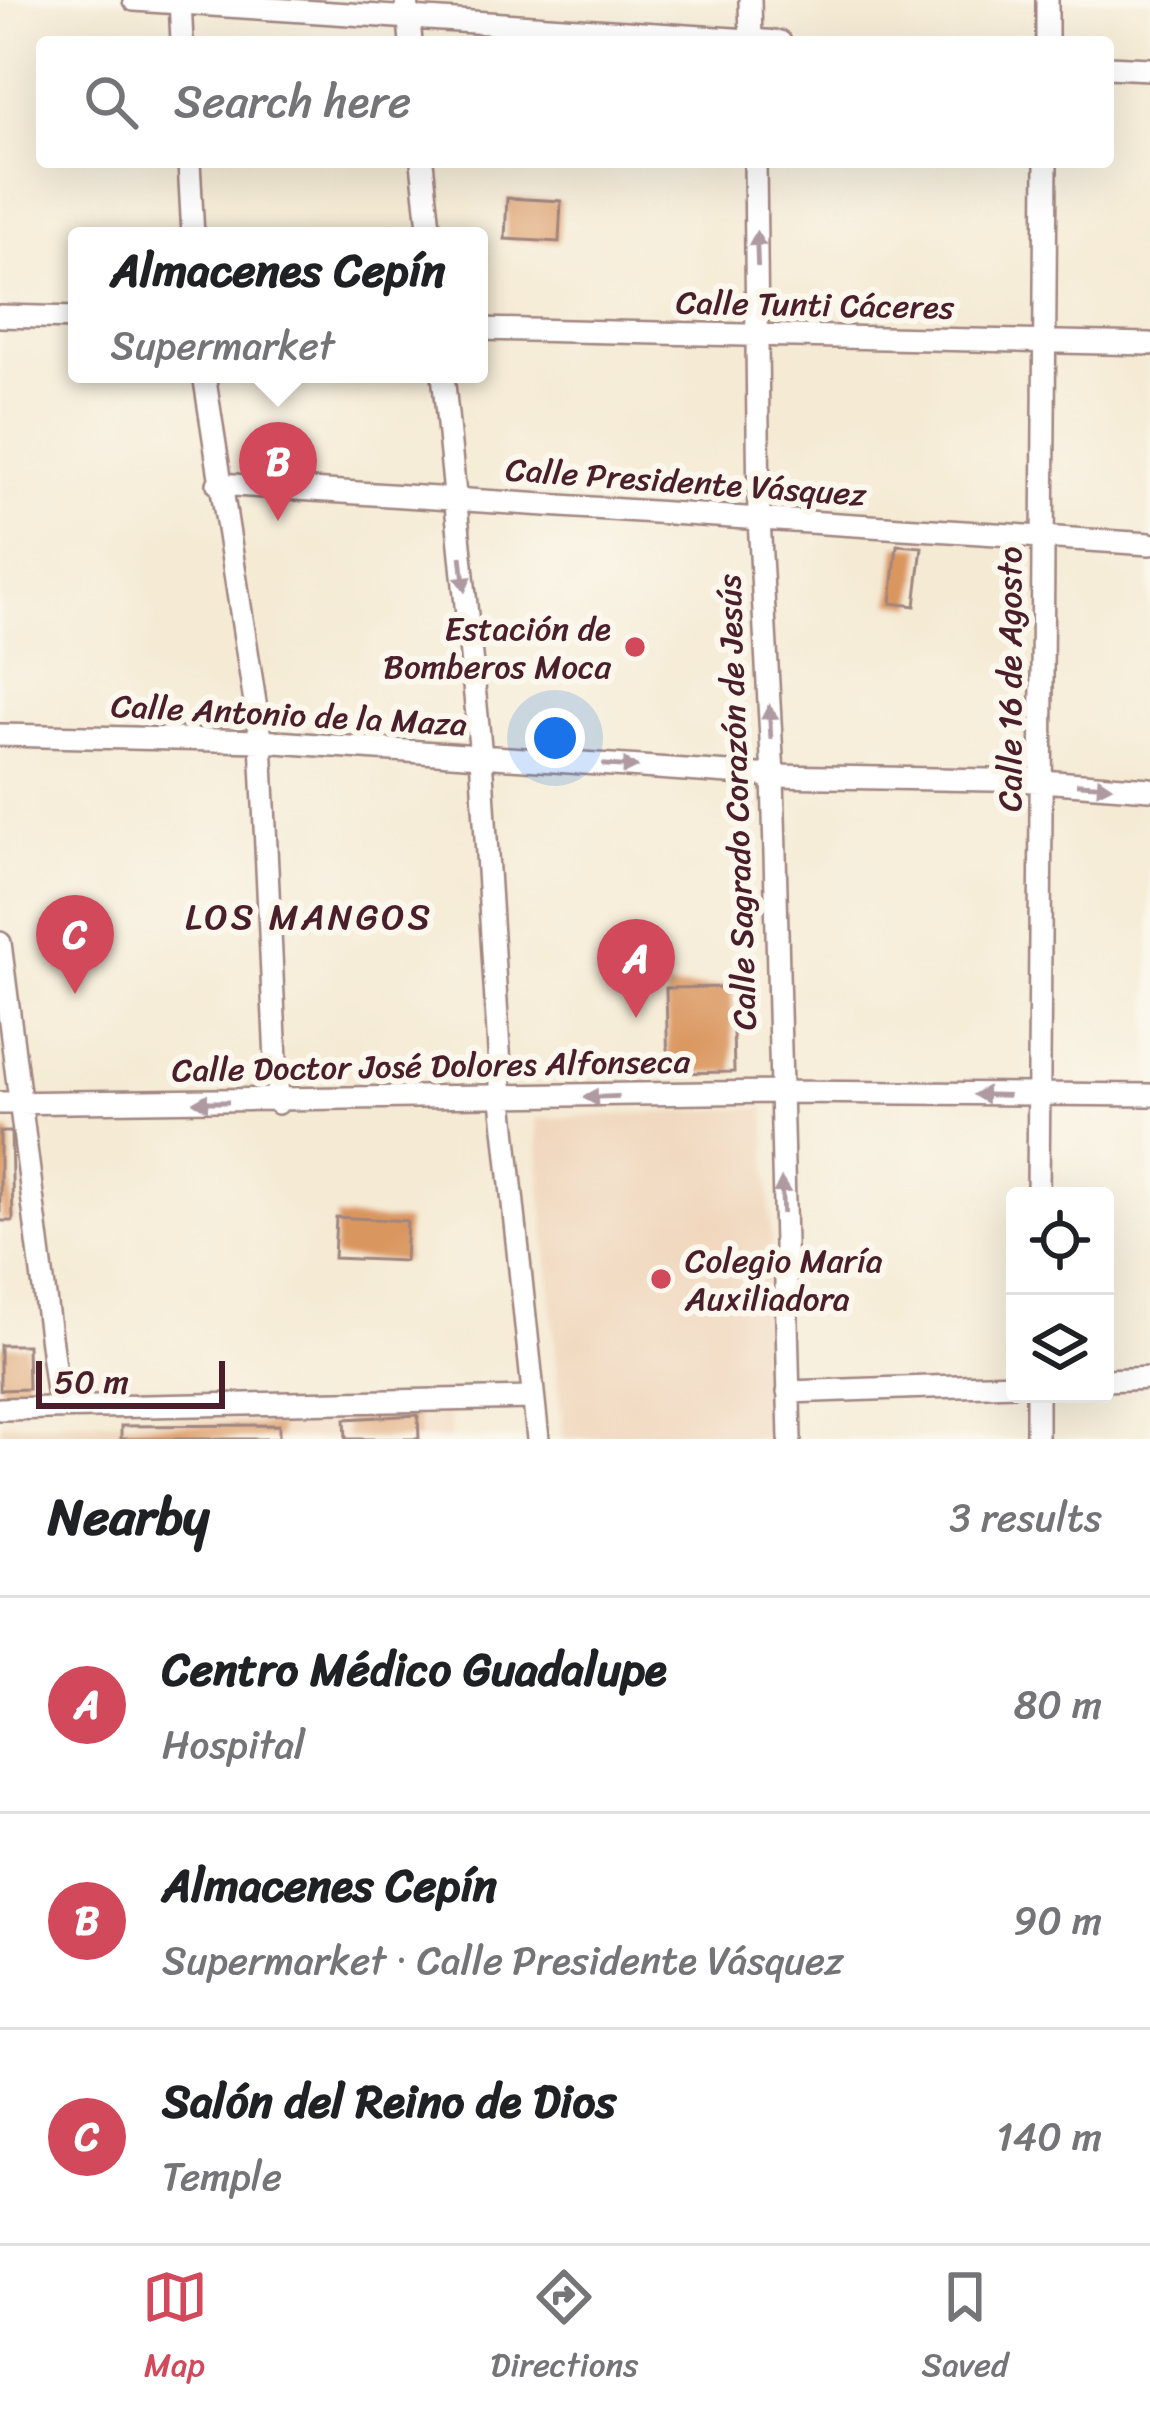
<!DOCTYPE html>
<meta charset="utf-8">
<style>
:root{--surface:#fff;--page:#f6f6f6;--text:#202124;--muted:#757577;--line:#e0e0e0;--accent:#d1495b}
body{margin:0;font-family:Sriracha,sans-serif;background:var(--page);color:var(--text)}
.controls{position:absolute;right:36px;bottom:36px;display:grid;overflow:hidden;border-radius:12px;box-shadow:0 12px 48px #0002}
.controls button{width:108px;height:108px;display:grid;place-items:center;padding:0;border:0;border-bottom:3px solid var(--line);background:var(--surface);color:var(--text);font:60px sans-serif}
.scale{position:absolute;left:36px;bottom:30px;width:189px;box-sizing:border-box;padding-left:12px;border:6px solid #4a1f2b;border-top:0;font-size:33px;line-height:42px;white-space:nowrap;color:#4a1f2b;-webkit-text-stroke:9px #fbf7ec;paint-order:stroke}
.you{position:absolute;left:555px;top:738px;width:42px;height:42px;margin:-30px;border:9px solid #fff;border-radius:50%;background:#1a73e8;box-shadow:0 0 0 18px #1a73e833}
.badge{display:grid;place-items:center;width:78px;height:78px;border-radius:50%;background:var(--accent);color:#fff;font-size:39px;font-weight:700}
.pin{position:absolute;translate:-50% -99px;filter:drop-shadow(0 3px 6px #0008)}
.pin::after{content:'';position:absolute;top:63px;width:42px;height:36px;background:inherit;clip-path:polygon(0 0,100% 0,50% 100%)}
.popup{position:absolute;left:68px;top:227px;width:420px;height:156px;box-sizing:border-box;display:grid;place-content:center;border-radius:12px;background:var(--surface);filter:drop-shadow(0 3px 9px #0005);font-size:39px;white-space:nowrap;color:var(--muted)}
.popup b{font-size:45px;color:var(--text)}
.popup::after{content:'';position:absolute;left:50%;top:100%;margin-left:-24px;border:24px solid transparent;border-top-color:var(--surface)}
.list{margin:0;padding:0;list-style:none}
h2{display:flex;justify-content:space-between;align-items:center;height:156px;margin:0;padding:0 48px;font-size:51px}
h2 small{font-size:39px;font-weight:400;color:var(--muted)}
.list li{display:grid;grid-template-columns:78px 1fr auto;gap:36px;align-items:center;box-sizing:border-box;height:216px;padding:0 48px;border-top:3px solid var(--line)}
.list b{display:block;font-size:45px;white-space:nowrap}
.list p{margin:0;font-size:39px;white-space:nowrap;color:var(--muted)}
.list em{font-size:39px;font-style:normal;color:var(--muted)}
.icon{flex:none;width:66px;height:66px;fill:none;stroke:currentColor;stroke-width:2;stroke-linecap:round;stroke-linejoin:round}
.map{position:relative;flex:none;width:1150px;height:1439px;overflow:hidden}
.search{position:absolute;background:var(--surface);box-shadow:0 12px 48px #0002;left:36px;right:36px;top:36px;height:132px;display:flex;align-items:center;gap:30px;box-sizing:border-box;padding:0 42px;border-radius:12px;color:var(--muted);font-size:45px}
.sheet{height:804px;background:var(--surface)}
nav{display:flex;justify-content:space-around;align-items:center;box-sizing:border-box;height:168px;border-top:3px solid var(--line);background:var(--surface);font-size:33px;color:var(--muted)}
nav a{display:grid;justify-items:center;gap:6px}
nav .on{color:var(--accent)}
.map>svg:first-child{display:block}
</style>
<div class="map">
<svg width="1150" height="1439" viewBox="0 0 1150 1439">
<rect width="100%" height="100%" fill="#fbf7ec"/>
<filter id="ink" filterUnits="userSpaceOnUse"><feTurbulence type="fractalNoise" baseFrequency=".00833" numOctaves="2"/><feDisplacementMap in="SourceGraphic" scale="24" xChannelSelector="R" yChannelSelector="G"/><feConvolveMatrix kernelMatrix="1 2 1 2 8 2 1 2 1" color-interpolation-filters="sRGB"/></filter>
<filter id="wash" filterUnits="userSpaceOnUse"><feTurbulence type="fractalNoise" baseFrequency=".004" numOctaves="4" result="noise"/><feDisplacementMap in="SourceGraphic" scale="48" xChannelSelector="R" yChannelSelector="G"/><feGaussianBlur stdDeviation="2.7" result="paint"/><feColorMatrix in="noise" values="0 0 0 0 0 0 0 0 0 0 0 0 0 0 0 0 0 1.4 0 .05"/><feComposite in="paint" operator="in"/></filter>
<g filter="url(#wash)">
<rect width="100%" height="100%" fill="#f5ebd5"/>
<path fill="#f0d6bc" d="M765,1107L781,1439H563L536,1119Z
M449,1410L451,1439H0V1424Z"/>
<g id="blocks">
<path fill="#da965e" d="M507,198L561,201L559,242L505,239Z
M897,545L922,547L915,606L891,603Z
M732,987L734,1072L668,1073L666,988Z
M0,1132H11L13,1221H0Z
M336,1217L407,1221L405,1261L334,1258Z
M0,1345H27L28,1389L0,1390Z
M418,1415L419,1439H346L345,1419Z
M279,1425V1439H121V1426Z"/>
</g>
</g>
<g filter="url(#ink)">
<use href="#blocks" fill-opacity="0" stroke="#a08580" stroke-width="3"/>
<g fill="none" stroke-linecap="round" stroke-linejoin="round">
<g stroke="#a08580" stroke-width="26">
<path id="minor" d="M134,0L780,42
M180,0L182,42
M407,0L411,42
M750,0L751,42
M1047,42V0
M1108,67L1150,69
M189,162L193,236
M422,162L430,236
M755,162L759,519L773,776L790,1439
M0,316L77,318
M479,329L1150,344
M204,374L261,741L278,1103
M443,374L481,756L502,1100L538,1439
M218,484L1150,544
M0,735L261,741L773,776L1041,781L1150,789
M0,943L59,1407
M0,1103L779,1092L1150,1095
M1038,1196L1046,162
M1105,1380L1150,1378
M788,1392L1015,1384
M0,1409L533,1398
M1037,1439V1394"/>
</g>
<use href="#minor" stroke="#fff" stroke-width="21"/>
</g>
<defs><path id="oneway-solid" d="M-6-.8H1V-3.2L6.5 0L1 3.2V.8H-6Z" transform="scale(3)"/></defs>
<g fill="#ae9aa0">
<use href="#oneway-solid" transform="translate(757 249) rotate(-92)"/>
<use href="#oneway-solid" transform="translate(463 574) rotate(84)"/>
<use href="#oneway-solid" transform="translate(770 722) rotate(-93)"/>
<use href="#oneway-solid" transform="translate(620 766) rotate(4)"/>
<use href="#oneway-solid" transform="translate(1094 785) rotate(4)"/>
<use href="#oneway-solid" transform="translate(991 1095) rotate(-179)"/>
<use href="#oneway-solid" transform="translate(601 1097) rotate(178)"/>
<use href="#oneway-solid" transform="translate(211 1102) rotate(-180)"/>
<use href="#oneway-solid" transform="translate(782 1196) rotate(-92)"/>
</g>
</g>
<g fill="#d1495b" stroke="#fbf7ec" stroke-width="4.5">
<circle cx="635" cy="647" r="12"/>
<circle cx="661" cy="1279" r="12"/>
</g>
<g text-anchor="middle" stroke-width="12" stroke-linejoin="round" paint-order="stroke">
<g font-size="33" fill="#4a1f2b" stroke="#fbf7ec">
<text transform="translate(815 304) rotate(1)" y="12">Calle Tunti Cáceres</text>
<text transform="translate(686 481) rotate(4)" y="12">Calle Presidente Vásquez</text>
<text transform="translate(1009 679) rotate(-90)" y="12">Calle 16 de Agosto</text>
<text transform="translate(289 714) rotate(3)" y="12">Calle Antonio de la Maza</text>
<text transform="translate(736 802) rotate(-92)" y="12">Calle Sagrado Corazón de Jesús</text>
<text transform="translate(431 1065) rotate(-1)" y="12">Calle Doctor José Dolores Alfonseca</text>
</g>
<g font-size="33" fill="#4a1f2b" stroke="#fbf7ec" text-anchor="end">
<text x="611" y="640">Estación de<tspan x="611" dy="38">Bomberos Moca</tspan></text>
<text x="685" y="1272" text-anchor="start">Colegio María<tspan x="685" dy="38">Auxiliadora</tspan></text>
</g>
<g font-size="36" letter-spacing="3" fill="#4a1f2b" stroke="#fbf7ec">
<text x="309" y="929">LOS MANGOS</text>
</g>
</g>
</svg>
<div class="controls">
<button><svg class="icon" aria-label="locate" viewBox="0 0 24 24"><circle cx="12" cy="12" r="6"/><path d="M12 2v4M12 18v4M2 12h4M18 12h4"/></svg></button>
<button><svg class="icon" aria-label="layers" viewBox="0 0 24 24"><path d="M12 4l9 5-9 5-9-5zM3 14l9 5 9-5"/></svg></button>
</div>
<div class="scale">50 m</div>
<div class="you"></div>
<div class="pin badge" style="left:636px;top:1018px">A</div>
<div class="pin badge" style="left:278px;top:521px">B</div>
<div class="popup"><b>Almacenes Cepín</b>Supermarket</div>
<div class="pin badge" style="left:75px;top:994px">C</div>
<div class="search"><svg class="icon" aria-label="search" viewBox="0 0 24 24"><circle cx="10" cy="10" r="6"/><path d="M15 15l6 6"/></svg>Search here</div>
</div>
<section class="sheet">
<h2>Nearby<small>3 results</small></h2>
<ul class="list">
<li><span class="badge">A</span><div><b>Centro Médico Guadalupe</b><p>Hospital</p></div><em>80 m</em></li>
<li><span class="badge">B</span><div><b>Almacenes Cepín</b><p>Supermarket · Calle Presidente Vásquez</p></div><em>90 m</em></li>
<li><span class="badge">C</span><div><b>Salón del Reino de Dios</b><p>Temple</p></div><em>140 m</em></li>
</ul>
</section>
<nav>
<a class="on"><svg class="icon" aria-label="map" viewBox="0 0 24 24"><path d="M3 6l6-2 6 2 6-2v14l-6 2-6-2-6 2zM9 4v14M15 6v14"/></svg>Map</a>
<a><svg class="icon" aria-label="directions" viewBox="0 0 24 24"><path d="M12 3l9 9-9 9-9-9zM9 14v-3h6M13 9l2 2-2 2"/></svg>Directions</a>
<a><svg class="icon" aria-label="saved" viewBox="0 0 24 24"><path d="M7 4h10v16l-5-4-5 4z"/></svg>Saved</a>
</nav>
